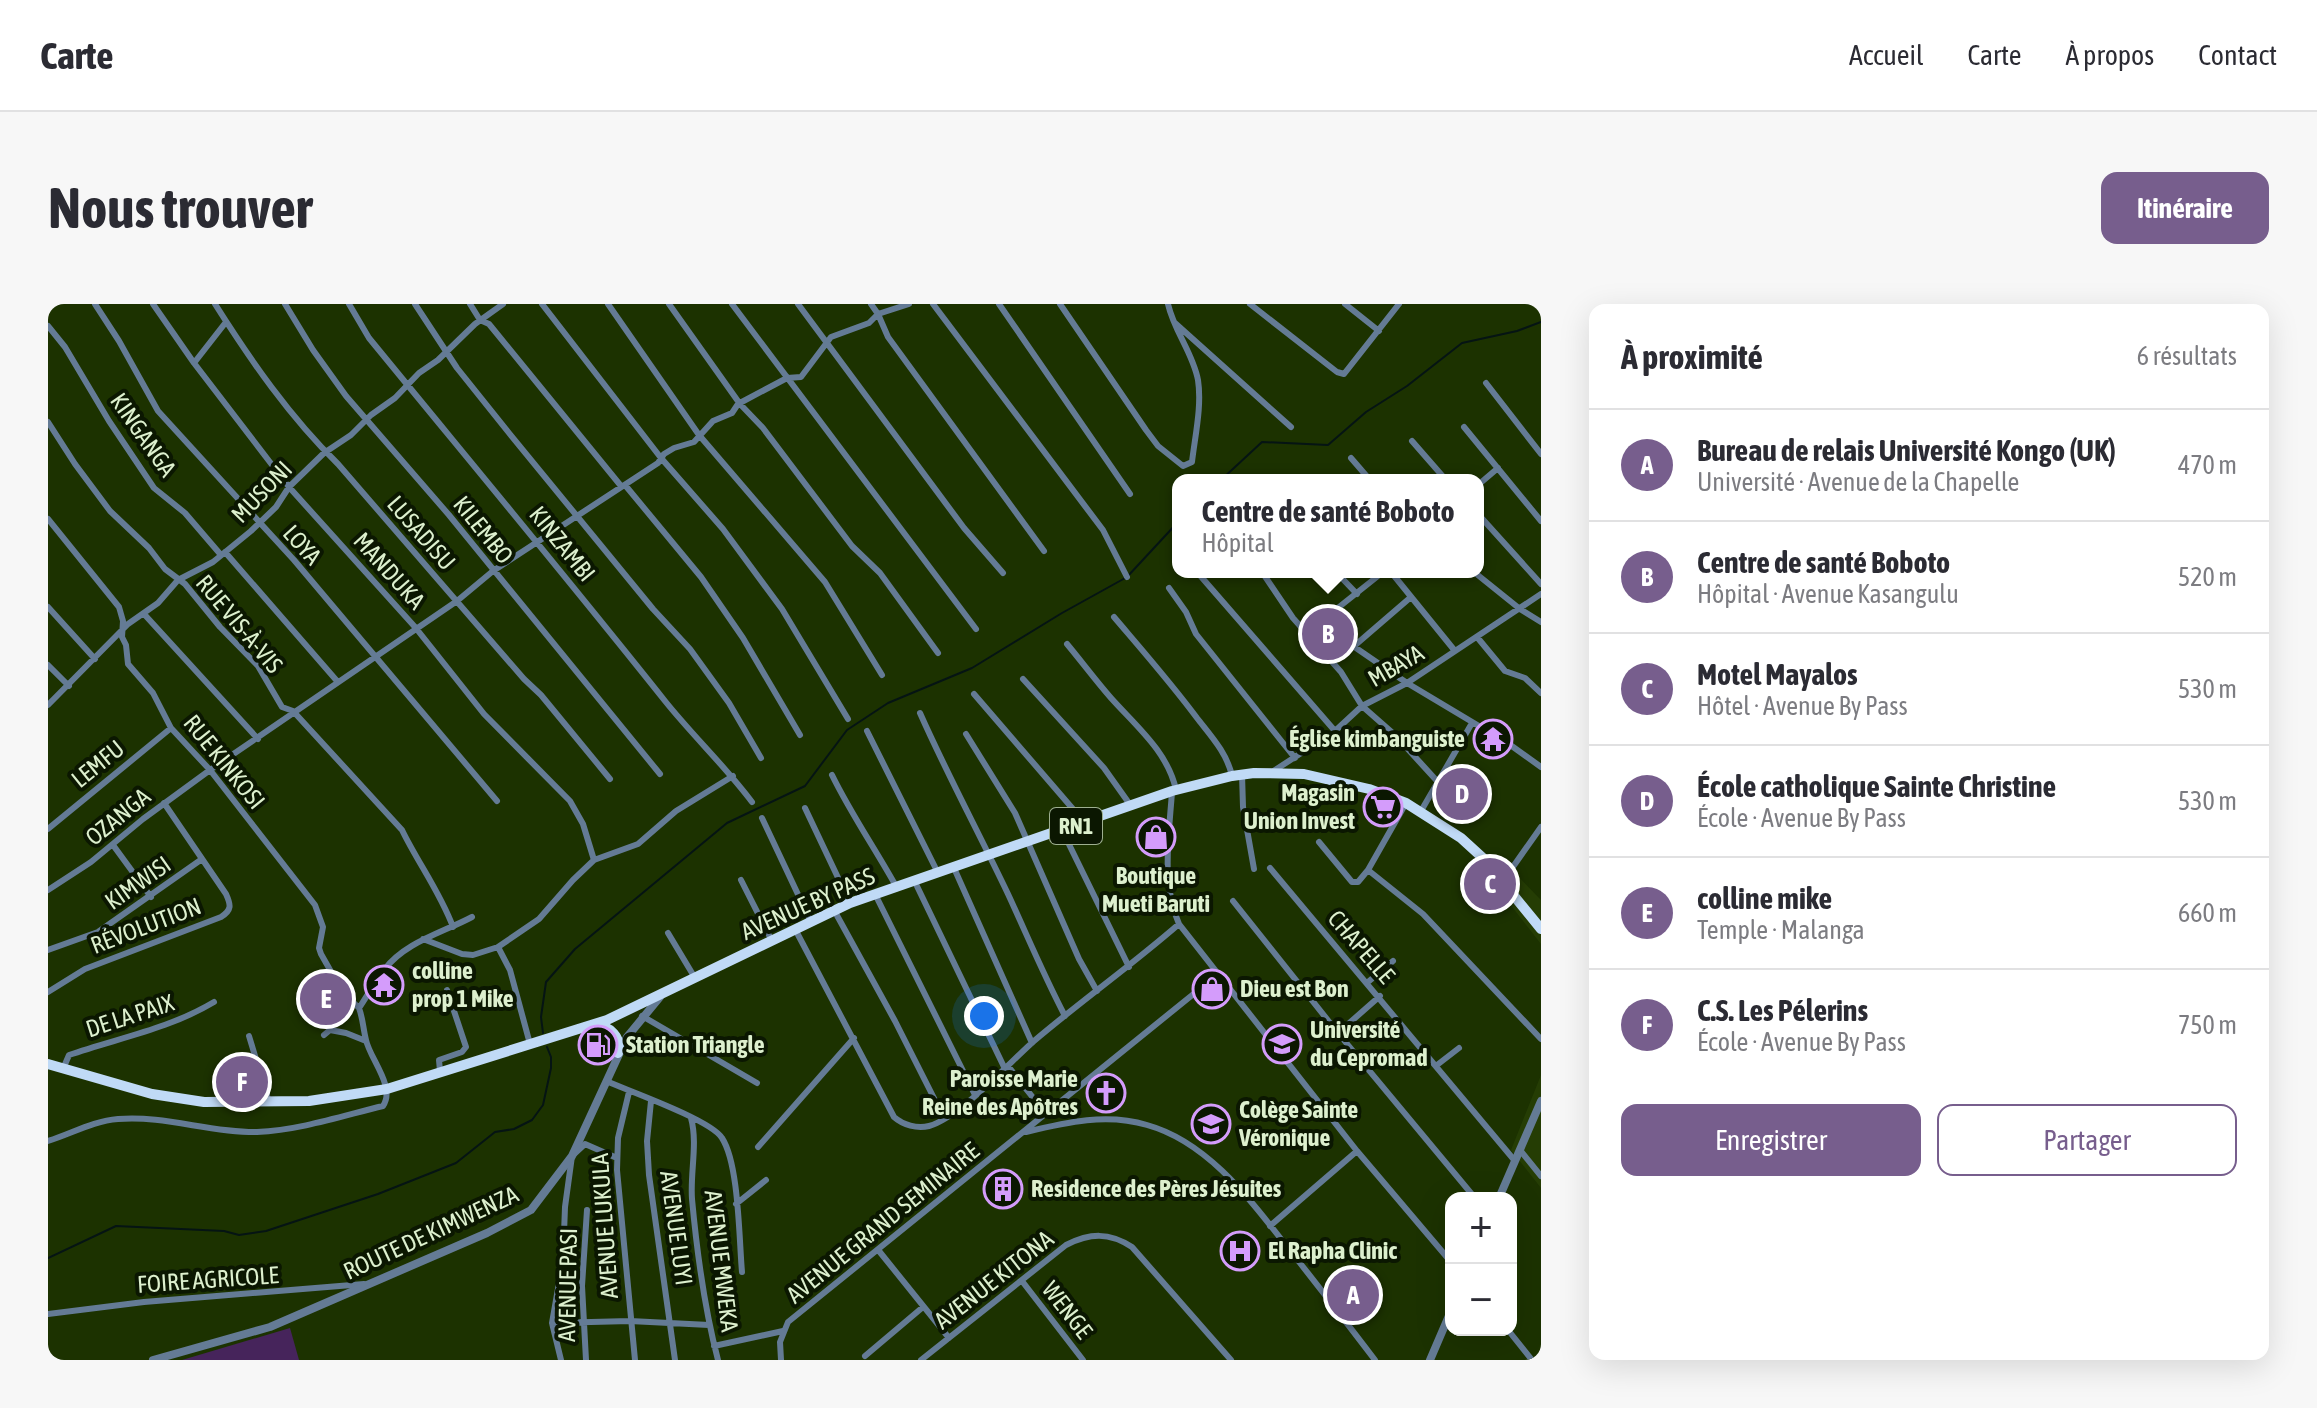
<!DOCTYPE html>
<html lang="fr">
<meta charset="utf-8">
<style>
:root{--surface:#fff;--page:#f7f7f7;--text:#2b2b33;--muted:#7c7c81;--line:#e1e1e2;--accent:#775e8d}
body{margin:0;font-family:"Asap Condensed",sans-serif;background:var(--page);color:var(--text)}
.controls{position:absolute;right:24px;bottom:24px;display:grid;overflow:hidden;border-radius:16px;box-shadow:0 8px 32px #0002}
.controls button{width:72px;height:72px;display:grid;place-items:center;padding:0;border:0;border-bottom:2px solid var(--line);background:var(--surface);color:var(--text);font:40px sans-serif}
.you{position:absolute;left:936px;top:712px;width:28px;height:28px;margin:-20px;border:6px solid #fff;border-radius:50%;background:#1a73e8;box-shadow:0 0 0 12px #1a73e833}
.badge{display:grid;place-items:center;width:52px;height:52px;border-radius:50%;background:var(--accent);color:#fff;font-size:26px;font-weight:700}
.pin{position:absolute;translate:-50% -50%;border:4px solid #fff;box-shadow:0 2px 8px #0006}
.popup{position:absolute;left:1124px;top:170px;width:312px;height:104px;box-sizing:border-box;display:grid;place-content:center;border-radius:16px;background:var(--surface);filter:drop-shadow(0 2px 6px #0005);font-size:26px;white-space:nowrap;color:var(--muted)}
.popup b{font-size:30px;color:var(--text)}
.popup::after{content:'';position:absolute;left:50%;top:100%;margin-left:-16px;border:16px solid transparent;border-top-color:var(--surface)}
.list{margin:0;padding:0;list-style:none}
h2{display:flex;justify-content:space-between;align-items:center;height:104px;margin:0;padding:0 32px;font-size:34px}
h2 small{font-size:26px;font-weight:400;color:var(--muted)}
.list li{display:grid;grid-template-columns:52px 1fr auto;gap:24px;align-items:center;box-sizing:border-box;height:112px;padding:0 32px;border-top:2px solid var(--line)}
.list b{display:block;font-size:30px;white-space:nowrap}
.list p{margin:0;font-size:26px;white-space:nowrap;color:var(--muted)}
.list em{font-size:26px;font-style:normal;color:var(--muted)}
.actions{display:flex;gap:16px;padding:24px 32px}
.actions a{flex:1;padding:18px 0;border:2px solid var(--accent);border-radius:16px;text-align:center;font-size:28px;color:var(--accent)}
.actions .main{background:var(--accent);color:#fff}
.map{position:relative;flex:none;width:1493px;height:1056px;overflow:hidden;border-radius:16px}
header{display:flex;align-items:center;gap:48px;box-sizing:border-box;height:112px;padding:0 40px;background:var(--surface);border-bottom:2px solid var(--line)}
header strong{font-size:38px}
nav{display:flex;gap:44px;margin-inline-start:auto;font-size:28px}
.intro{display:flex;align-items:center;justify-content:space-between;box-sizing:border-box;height:192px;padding:0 48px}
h1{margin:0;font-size:56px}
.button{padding:20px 36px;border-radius:16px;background:var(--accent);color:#fff;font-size:28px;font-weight:700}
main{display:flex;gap:48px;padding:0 48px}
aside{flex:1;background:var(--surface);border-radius:16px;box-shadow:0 8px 32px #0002}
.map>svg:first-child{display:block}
</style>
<header>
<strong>Carte</strong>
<nav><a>Accueil</a><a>Carte</a><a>À propos</a><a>Contact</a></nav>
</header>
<div class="intro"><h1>Nous trouver</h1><a class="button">Itinéraire</a></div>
<main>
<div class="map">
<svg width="1493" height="1056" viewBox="0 0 1493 1056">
<rect width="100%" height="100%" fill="#1c3200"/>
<path fill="#253d04" d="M1465,567L1493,596V640L1450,585Z
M1493,771V884L1463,846Z"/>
<path fill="#46245b" d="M242,1024L251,1056H134Z"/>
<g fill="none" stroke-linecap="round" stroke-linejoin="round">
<path stroke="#051413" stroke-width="2" d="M1173,176L1214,138L1280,141L1318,108L1359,82L1414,39L1469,27L1493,18
M495,729L493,713L498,678L527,645L679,519L757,482L799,426L840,399L924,364L1014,309L1079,273L1130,218
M0,954L68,922L176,927L191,931L218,927L330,890L408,859L447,828L466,825L484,816L495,801L503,764V753L499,743"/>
<path stroke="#647b95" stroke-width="6" d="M47,0L71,37L110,107L246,256L449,497
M105,0L146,59L241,183L367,323L436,410L522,497L535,520L546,556
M167,0C203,57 242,113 290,160L476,375L493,391L562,475
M237,0L265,46L298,92L401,211L612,470
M301,0L321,34C420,155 520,275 617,397C645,432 677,462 704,498
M367,0L409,64L461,129L605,305L642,345L681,399L713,454
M422,0L432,16L441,20L573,182
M494,0L613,154L675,225L734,305L800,415
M560,0L651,131L777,278L834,371
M621,0L692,100L715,124L804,242L832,269L890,349
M684,0L928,325
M750,0L916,224L955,269
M823,0L830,10L840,33L996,247
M885,0L1055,226L1079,273
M951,0L1082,190
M1012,0L1098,126L1110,142L1135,162L1144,158C1147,132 1154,102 1150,76C1145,49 1126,27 1120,0
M1202,0L1289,68L1296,70L1351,0
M1297,0L1331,27
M1127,19L1243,123
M0,22L17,43L61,117L106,184L137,209L173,251
M146,59L178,18
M1438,79L1493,150
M0,118L27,160L62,207L101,244L117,265L137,280L172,323L210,362L234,403L245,407L354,526C370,559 392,588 405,623
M1416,123L1493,217
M1364,137L1398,176
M1303,154L1322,176
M577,181L653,273L695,334L752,431
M1430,181L1450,164
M1430,210L1493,280
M0,215L71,303L75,317L74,333L78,341L80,360L105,389L123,424L162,466L267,601L275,623L271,644L273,650L294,687L311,704
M177,248L289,377
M1149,268L1287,427
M1214,268L1245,314L1293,368L1314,402L1347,431L1389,477
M1288,268L1309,290
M1343,268L1407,347
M1426,268L1472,305L1493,318
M1121,284L1138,308L1148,330L1247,454
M0,303L47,355
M96,310L210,435
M1066,313C1094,346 1123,379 1149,414C1163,432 1179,449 1184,472
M1273,320L1359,379L1461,440L1493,463
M1261,333L1281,311L1335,268
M1429,333L1457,367L1477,374L1493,389
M1019,340C1034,358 1048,377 1063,394C1088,422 1120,448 1128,486
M1305,343L1363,293
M0,361L21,382
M975,375L1056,464L1083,502
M926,390L1037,519
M0,401L80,320L110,299L130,276L165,258L203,227L228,203L241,183L276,149L303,131L323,111L347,94L371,69L390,56L427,20L455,0
M872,409C899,470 931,529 960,590C979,631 996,672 1017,712
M819,427L890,569
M918,430L967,509L1031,655L1049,687
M1224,468L1287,427L1314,402L1359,379L1493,290
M1194,470L1195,503L1206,565
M784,471C803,510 828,546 849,584
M1124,488C1121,531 1113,580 1131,620L1309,847L1403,958
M1358,499L1320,566L1375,610L1493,735
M757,504L802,599
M1373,507L1424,419
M714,514L763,618
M0,525L123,424
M1014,526L1081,663
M1271,538L1304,578H1310L1320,566
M65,541L103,593
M906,564L984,739
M1222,564L1467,857
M693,576L724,637
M1455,577L1493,523
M867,578L957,765
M0,586L43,558L95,515L162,466L409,297L445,267L610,159L616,150L626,144L646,138L665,117L684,109L690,100L739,74L753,73L783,33L821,19L830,10L861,0
M827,590L927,791
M1185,597L1290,729L1427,894
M786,606L847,717L896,814
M747,625L846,813C855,821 869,825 881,822C911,814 961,759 986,737C1033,697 1084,661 1131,620
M620,629L647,674
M375,635L414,650L425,651L450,643L491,615L525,576L546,556L590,540L628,507L685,472
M450,643L462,666L482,740
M0,646L50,628L154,555
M1320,678L1345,657
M0,688L37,665L173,613C184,606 183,601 178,590L116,499
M594,712L709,779
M1290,729L1332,692
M276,731L282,726L298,729L318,737
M201,732L221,798
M1389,761L1411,744
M960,762L998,810
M15,765L21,751C70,734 121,725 166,698
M392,767L391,756L414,748L418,743L399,686
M558,777C581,787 663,816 674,834C691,860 691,935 694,968
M581,788L570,834L569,866L587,1056
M603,797L599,837L601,871L627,1056
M643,814C650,840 642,868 644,895C649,949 656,1003 670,1056
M978,828C1019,818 1059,809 1099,821C1164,839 1208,904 1248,954C1275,988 1301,1022 1327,1056
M0,837C23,830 45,817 70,815C117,811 162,829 209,828C252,826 294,812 335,802C348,783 322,755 318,736C315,724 315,715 311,704C319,692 327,678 336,666C357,638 394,629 424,613
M710,843L806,734
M1472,846L1493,872
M688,900L718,876
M1222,922L1309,847
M831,947L901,1034
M974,977L1035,1056
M0,1010L96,998L316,980
M504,1019L582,1017L661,1021
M1460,1026L1484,1056
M666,1042L735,1027
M817,1052L875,1003
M513,1056L504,1019L515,956L517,903L524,852L537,840L569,854
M538,1056L534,982L539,906
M733,1056L732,1038L740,1018L1169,671
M873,1056L1018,941C1042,929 1061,928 1084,943L1183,1056"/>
<path stroke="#647b95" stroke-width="8" d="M1451,894L1493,797
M105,1056L222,1023L439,929L483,906L524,852L579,733L612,693
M1382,1056L1403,1007"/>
<path stroke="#c0daf6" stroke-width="10" d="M546,721C562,721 574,734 570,749
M0,760L104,790L156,798L261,797L339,785L559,716L802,599L1124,487L1184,472L1206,469L1256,470L1321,485L1358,499L1413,534L1436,555L1493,625"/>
</g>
<defs>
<g id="temple-ring" transform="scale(2)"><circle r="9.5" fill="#0b1701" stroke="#d49cfb" stroke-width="1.5"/><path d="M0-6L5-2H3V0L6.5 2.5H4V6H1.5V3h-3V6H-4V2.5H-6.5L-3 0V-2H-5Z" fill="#d49cfb"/></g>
<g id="supermarket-ring" transform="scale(2)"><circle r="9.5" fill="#0b1701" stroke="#d49cfb" stroke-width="1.5"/><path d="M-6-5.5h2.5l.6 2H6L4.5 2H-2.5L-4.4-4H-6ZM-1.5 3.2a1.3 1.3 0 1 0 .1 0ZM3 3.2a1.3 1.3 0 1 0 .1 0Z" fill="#d49cfb"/></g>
<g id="shop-ring" transform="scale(2)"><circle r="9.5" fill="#0b1701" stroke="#d49cfb" stroke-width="1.5"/><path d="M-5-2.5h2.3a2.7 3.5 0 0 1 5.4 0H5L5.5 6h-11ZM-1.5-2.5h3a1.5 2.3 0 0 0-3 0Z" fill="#d49cfb"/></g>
<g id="university-ring" transform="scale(2)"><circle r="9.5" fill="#0b1701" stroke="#d49cfb" stroke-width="1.5"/><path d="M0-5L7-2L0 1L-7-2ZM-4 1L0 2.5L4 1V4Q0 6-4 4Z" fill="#d49cfb"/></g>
<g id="fuel-ring" transform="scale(2)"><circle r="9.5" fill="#0b1701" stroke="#d49cfb" stroke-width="1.5"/><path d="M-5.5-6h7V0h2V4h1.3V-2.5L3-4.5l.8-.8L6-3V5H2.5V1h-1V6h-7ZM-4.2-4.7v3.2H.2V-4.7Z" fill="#d49cfb"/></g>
<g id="church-ring" transform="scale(2)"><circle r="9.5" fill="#0b1701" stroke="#d49cfb" stroke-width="1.5"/><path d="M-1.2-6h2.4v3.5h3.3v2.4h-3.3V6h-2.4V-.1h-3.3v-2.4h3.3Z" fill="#d49cfb"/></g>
<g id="school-ring" transform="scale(2)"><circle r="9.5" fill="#0b1701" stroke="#d49cfb" stroke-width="1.5"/><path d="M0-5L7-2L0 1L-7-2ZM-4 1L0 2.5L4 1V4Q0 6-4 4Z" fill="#d49cfb"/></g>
<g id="building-ring" transform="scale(2)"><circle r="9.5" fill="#0b1701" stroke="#d49cfb" stroke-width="1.5"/><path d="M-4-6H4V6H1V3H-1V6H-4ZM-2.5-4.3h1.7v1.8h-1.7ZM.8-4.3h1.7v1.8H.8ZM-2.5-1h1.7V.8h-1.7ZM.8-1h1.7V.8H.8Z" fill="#d49cfb"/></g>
<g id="hospital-ring" transform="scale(2)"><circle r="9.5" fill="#0b1701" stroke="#d49cfb" stroke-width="1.5"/><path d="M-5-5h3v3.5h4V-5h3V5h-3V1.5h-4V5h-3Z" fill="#d49cfb"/></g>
</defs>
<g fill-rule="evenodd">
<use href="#temple-ring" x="1445" y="435"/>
<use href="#supermarket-ring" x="1335" y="503"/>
<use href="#shop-ring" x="1108" y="533"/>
<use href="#temple-ring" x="336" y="681"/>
<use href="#shop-ring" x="1164" y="685"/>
<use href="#university-ring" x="1234" y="740"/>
<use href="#fuel-ring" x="550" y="741"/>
<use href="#church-ring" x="1058" y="789"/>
<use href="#school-ring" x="1163" y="820"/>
<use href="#building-ring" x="955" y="885"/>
<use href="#hospital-ring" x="1192" y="947"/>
</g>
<g text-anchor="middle" stroke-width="8" stroke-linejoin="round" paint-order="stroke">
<rect fill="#0b1701" stroke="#9eaf90" stroke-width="2" x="1002" y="504" width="52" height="36" rx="6"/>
<g font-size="22" font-weight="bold" fill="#ddf0ce">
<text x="1028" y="530">RN1</text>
</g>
<g font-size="24" fill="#ddf0ce" stroke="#0b1701">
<text transform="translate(95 131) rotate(55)" y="8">KINGANGA</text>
<text transform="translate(214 188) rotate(-46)" y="8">MUSONI</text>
<text transform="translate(435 226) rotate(51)" y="8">KILEMBO</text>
<text transform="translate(373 229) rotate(49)" y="8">LUSADISU</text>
<text transform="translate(514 240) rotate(51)" y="8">KINZAMBI</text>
<text transform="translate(254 241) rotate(48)" y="8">LOYA</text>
<text transform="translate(341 267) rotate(48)" y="8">MANDUKA</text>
<text transform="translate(191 320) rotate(50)" y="8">RUE VIS-À-VIS</text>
<text transform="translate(1348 362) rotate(-30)" y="8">MBAYA</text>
<text transform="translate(176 458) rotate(51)" y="8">RUE KINKOSI</text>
<text transform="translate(50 460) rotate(-39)" y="8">LEMFU</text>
<text transform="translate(70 513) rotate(-39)" y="8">OZANGA</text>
<text transform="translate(90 579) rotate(-35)" y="8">KIMWISI</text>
<text transform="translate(760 600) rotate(-24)" y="8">AVENUE BY PASS</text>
<text transform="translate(98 622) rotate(-21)" y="8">RÉVOLUTION</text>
<text transform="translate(1313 643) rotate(49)" y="8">CHAPELLE</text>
<text transform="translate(82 712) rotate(-18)" y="8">DE LA PAIX</text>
<text transform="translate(835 919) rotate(-39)" y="8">AVENUE GRAND SEMINAIRE</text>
<text transform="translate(557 922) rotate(-94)" y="8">AVENUE LUKULA</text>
<text transform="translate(628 924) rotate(82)" y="8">AVENUE LUYI</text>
<text transform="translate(383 929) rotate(-25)" y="8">ROUTE DE KIMWENZA</text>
<text transform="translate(673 957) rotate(83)" y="8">AVENUE MWEKA</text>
<text transform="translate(160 976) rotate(-4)" y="8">FOIRE AGRICOLE</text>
<text transform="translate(946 976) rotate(-38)" y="8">AVENUE KITONA</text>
<text transform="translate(520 981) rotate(-89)" y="8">AVENUE PASI</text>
<text transform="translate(1019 1006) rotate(52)" y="8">WENGE</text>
</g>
<g font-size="24" font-weight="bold" fill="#ddf0ce" stroke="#0b1701" text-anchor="start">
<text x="1417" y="443" text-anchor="end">Église kimbanguiste</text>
<text x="1307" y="497" text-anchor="end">Magasin<tspan x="1307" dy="28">Union Invest</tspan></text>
<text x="1108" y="580" text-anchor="middle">Boutique<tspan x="1108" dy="28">Mueti Baruti</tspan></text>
<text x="364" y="675">colline<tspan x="364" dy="28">prop 1 Mike</tspan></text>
<text x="1192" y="693">Dieu est Bon</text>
<text x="1262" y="734">Université<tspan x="1262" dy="28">du Cepromad</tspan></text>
<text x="578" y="749">Station Triangle</text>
<text x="1030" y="783" text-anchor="end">Paroisse Marie<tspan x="1030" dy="28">Reine des Apôtres</tspan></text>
<text x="1191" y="814">Colège Sainte<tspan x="1191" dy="28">Véronique</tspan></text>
<text x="983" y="893">Residence des Pères Jésuites</text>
<text x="1220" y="955">El Rapha Clinic</text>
</g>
</g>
</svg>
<div class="controls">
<button>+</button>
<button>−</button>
</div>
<div class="you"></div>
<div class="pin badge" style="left:1305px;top:991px">A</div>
<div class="pin badge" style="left:1280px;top:330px">B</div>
<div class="popup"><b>Centre de santé Boboto</b>Hôpital</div>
<div class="pin badge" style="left:1442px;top:580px">C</div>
<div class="pin badge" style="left:1414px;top:490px">D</div>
<div class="pin badge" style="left:278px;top:695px">E</div>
<div class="pin badge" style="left:194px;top:778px">F</div>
</div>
<aside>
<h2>À proximité<small>6 résultats</small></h2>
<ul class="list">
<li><span class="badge">A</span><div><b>Bureau de relais Université Kongo (UK)</b><p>Université · Avenue de la Chapelle</p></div><em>470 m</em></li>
<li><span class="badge">B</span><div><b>Centre de santé Boboto</b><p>Hôpital · Avenue Kasangulu</p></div><em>520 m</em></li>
<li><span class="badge">C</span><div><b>Motel Mayalos</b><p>Hôtel · Avenue By Pass</p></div><em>530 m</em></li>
<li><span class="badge">D</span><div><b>École catholique Sainte Christine</b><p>École · Avenue By Pass</p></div><em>530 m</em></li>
<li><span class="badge">E</span><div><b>colline mike</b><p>Temple · Malanga</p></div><em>660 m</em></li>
<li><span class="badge">F</span><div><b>C.S. Les Pélerins</b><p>École · Avenue By Pass</p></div><em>750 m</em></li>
</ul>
<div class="actions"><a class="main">Enregistrer</a><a>Partager</a></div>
</aside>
</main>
